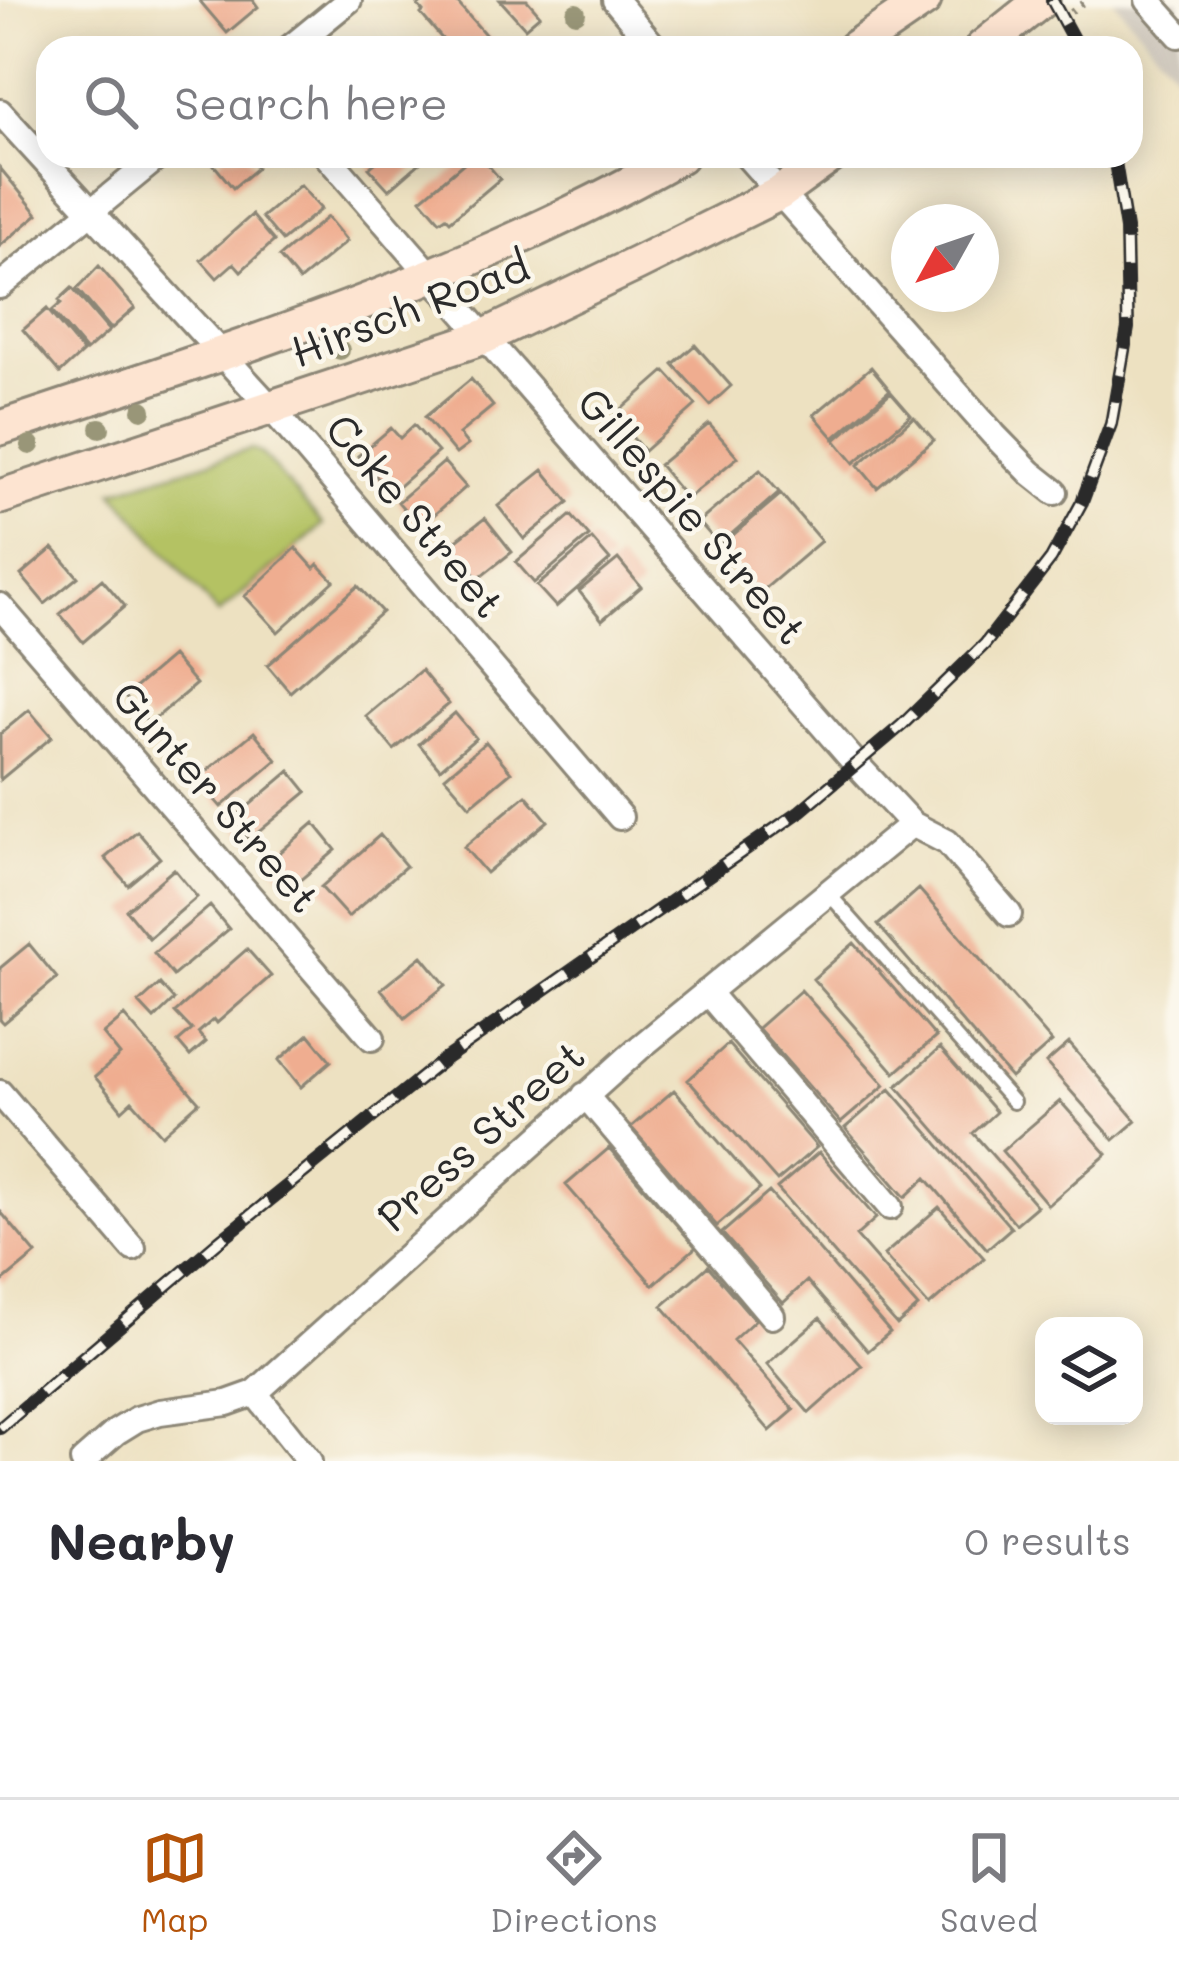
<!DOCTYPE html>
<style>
:root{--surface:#fff;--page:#f2f2f3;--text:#2b2b33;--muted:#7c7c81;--line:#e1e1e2;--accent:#b45309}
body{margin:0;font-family:Mali,sans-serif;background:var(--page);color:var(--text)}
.controls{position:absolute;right:36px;bottom:36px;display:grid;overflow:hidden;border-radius:24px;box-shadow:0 6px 30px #0003}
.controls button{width:108px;height:108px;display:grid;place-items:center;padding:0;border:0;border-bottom:3px solid var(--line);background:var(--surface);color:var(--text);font:60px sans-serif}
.compass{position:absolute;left:891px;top:204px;width:108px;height:108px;border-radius:50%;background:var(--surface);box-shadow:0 6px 30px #0003;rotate:230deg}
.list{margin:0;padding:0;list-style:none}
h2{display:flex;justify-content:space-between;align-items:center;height:156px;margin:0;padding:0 48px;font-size:51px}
h2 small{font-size:39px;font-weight:400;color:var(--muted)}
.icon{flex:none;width:66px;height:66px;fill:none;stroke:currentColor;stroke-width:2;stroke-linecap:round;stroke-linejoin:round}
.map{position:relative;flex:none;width:1179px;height:1461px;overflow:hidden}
.search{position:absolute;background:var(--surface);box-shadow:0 6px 30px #0003;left:36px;right:36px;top:36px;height:132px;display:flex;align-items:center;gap:30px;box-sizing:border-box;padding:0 42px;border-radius:36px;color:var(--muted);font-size:45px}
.sheet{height:336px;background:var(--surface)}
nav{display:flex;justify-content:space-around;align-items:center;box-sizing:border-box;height:168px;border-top:3px solid var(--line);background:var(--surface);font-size:33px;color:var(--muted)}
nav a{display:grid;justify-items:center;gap:6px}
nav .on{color:var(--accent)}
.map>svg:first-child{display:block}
</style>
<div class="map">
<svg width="1179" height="1461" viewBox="0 0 1179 1461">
<rect width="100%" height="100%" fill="#fbf7ec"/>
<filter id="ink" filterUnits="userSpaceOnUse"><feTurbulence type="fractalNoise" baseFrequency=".00833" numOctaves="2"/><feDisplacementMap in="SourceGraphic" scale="24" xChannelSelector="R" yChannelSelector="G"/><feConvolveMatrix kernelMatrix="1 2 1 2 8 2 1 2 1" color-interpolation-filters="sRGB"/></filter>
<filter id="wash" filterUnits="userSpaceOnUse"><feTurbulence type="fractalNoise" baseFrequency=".004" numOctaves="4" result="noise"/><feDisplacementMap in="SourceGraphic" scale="48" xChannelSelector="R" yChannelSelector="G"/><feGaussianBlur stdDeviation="2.7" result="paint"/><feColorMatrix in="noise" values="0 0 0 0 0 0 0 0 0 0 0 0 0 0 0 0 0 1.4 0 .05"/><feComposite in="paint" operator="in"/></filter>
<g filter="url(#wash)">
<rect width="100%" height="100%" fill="#ede1c1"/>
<path fill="#cac3b8" d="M1113,0H1179V77Z"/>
<path fill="#b4c264" stroke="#707648" stroke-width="3" d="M251,449L262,454L323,525L218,614L113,491Z"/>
<g id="blocks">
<path fill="#efad90" d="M199,0H253L258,7L227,33Z
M425,0H455L497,48H450L421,14L423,12L418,6Z
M500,0H527L540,15L525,28Z
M225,156H247L257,168L233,188L214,165Z
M383,156H428L389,190L369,168Z
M472,156H480L500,179L450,221L446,217L440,221L421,199Z
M0,168L38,214L0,246Z
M300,185L321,209L282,241L262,217Z
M252,215L274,241L241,271L234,263L217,278L201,260Z
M327,217L347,241L299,281L279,257Z
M99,266L135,308L111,329L77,289Z
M72,288L109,331L86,351L52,311L61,303L59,300Z
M47,309L83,352L60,373L23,330Z
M695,345L731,386L710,405L673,364Z
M871,367L890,390L834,438L814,415Z
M665,371L696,405L644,451L614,416Z
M471,379L493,406L459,434L468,445L456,454L425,417Z
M891,392L911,415L854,463L835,440Z
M914,417L934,440L877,488L858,465Z
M709,424L738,457L687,499L659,465Z
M414,425L438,452L391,493L358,456L391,428L400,438Z
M444,462L466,487L420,527L398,502Z
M543,470L569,502L524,539L498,506Z
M760,470L779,492L719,545L699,522Z
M781,494L821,541L760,593L720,546Z
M571,515L589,536L534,583L516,562Z
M485,518L512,552L478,579L450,545Z
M592,539L610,560L556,607L537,586Z
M53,548L78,577L45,604L21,575Z
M296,548L314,568L318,564L334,581L278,632L245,596Z
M618,559L641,587L602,620L579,591Z
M102,579L125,606L83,642L60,614Z
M358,586L382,612L290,692L267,665Z
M172,656L196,684L149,724L125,696Z
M421,670L449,704L394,750L366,716Z
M29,710L52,737L0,780V734Z
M455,713L476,738L440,769L419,744Z
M254,732L277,760L221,807L197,779Z
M486,742L511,772L470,806L445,777Z
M290,771L307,792L249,840L232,820Z
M526,795L548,821L486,873L464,847Z
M314,823L336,850L292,887L270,861Z
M137,831L160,858L128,885L105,858Z
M380,835L406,866L348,917L321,887Z
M174,869L197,897L149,938L126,910Z
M919,889L1052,1042L1011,1078L878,925Z
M210,906L229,929L173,976L154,953Z
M854,943L936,1037L895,1073L813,979Z
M29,944L57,978L3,1023L0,1020V968Z
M247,949L271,976L217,1023L214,1019L198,1033L206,1042L190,1056L178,1042L192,1030L175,1012Z
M422,956L446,985L405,1018L381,989Z
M160,984L174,1000L154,1019L139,1003Z
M801,990L885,1085L841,1123L758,1028Z
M124,1016L199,1102L162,1135L132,1101L122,1110L95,1077L120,1055L103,1034Z
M309,1034L331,1061L301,1087L279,1060Z
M1069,1043L1136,1121L1114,1140L1046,1063Z
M728,1044L817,1147L777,1181L688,1080Z
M940,1048L996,1112L973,1133L1037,1206L1016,1224L897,1086Z
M890,1089L1011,1228L987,1249L926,1178L905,1197L845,1128Z
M674,1090L760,1189L717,1226L631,1127Z
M1060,1101L1107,1154L1048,1205L1002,1151Z
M609,1148L696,1247L653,1285L566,1185Z
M819,1152L876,1218L856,1236L918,1307L897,1325L777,1188Z
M769,1192L890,1332L868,1351L807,1281L783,1303L722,1233Z
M939,1207L984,1258L929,1306L884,1255Z
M0,1211L36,1254L2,1282L0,1279Z
M708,1266L755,1320L733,1340L794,1410L770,1431L662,1306Z
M820,1318L862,1366L809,1413L767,1364Z"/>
</g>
</g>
<g filter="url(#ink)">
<use href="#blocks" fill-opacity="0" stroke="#8c8676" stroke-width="3"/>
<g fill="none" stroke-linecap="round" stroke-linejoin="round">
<g stroke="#8c8676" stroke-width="18">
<path id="lane" d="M829,894L1013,1102"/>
</g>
<g stroke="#8c8676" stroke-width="30">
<path id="street" d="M615,0L655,48
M1148,0L1179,35
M290,48L349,0
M0,112L272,409L620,817
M327,156L857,765L912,824L947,842L1009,914
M747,156L994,435L1031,473L1055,492
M0,286L159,156
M0,606L372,1038
M707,992L890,1207
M0,1093L133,1248
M585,1095L772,1316
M255,1393L309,1461
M83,1461L116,1432L137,1419L160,1412L227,1403L255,1393L638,1049L912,824"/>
</g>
<g stroke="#8c8676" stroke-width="39">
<path id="secondary" d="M854,48L924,0
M982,48L1042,0
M0,428C231,351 467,277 680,156
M0,497L484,337L637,264L780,193L831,156"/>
</g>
<path stroke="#8c8676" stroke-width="6" stroke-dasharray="3 9" stroke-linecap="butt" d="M1071,12L1087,0
M810,48L824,40"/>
<use href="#lane" stroke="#fff" stroke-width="12"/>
<use href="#street" stroke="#fff" stroke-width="24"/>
<use href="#secondary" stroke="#fde4d1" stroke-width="33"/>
<g stroke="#2b2b2b" stroke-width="14">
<path id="rail" d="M1052,0L1078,48
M0,1428L219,1241L442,1061L799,812L902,725L985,644L1051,559L1082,502L1111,424L1128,328L1126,229L1114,156"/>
</g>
<use href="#rail" stroke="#fbf7ec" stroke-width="9" stroke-dasharray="27" stroke-linecap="butt"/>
</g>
<g fill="#999678">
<circle cx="576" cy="13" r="10"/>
<circle cx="340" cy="350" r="10"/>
<circle cx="142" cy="410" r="10"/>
<circle cx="100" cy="428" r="10"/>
<circle cx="30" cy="445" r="10"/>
</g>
</g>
<g text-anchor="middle" stroke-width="9" stroke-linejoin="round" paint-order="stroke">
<g font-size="42" fill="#2b2b2b" stroke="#fbf7ec">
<text transform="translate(410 309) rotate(-21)" y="15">Hirsch Road</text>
<text transform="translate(415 516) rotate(50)" y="15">Coke Street</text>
<text transform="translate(692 516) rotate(49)" y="15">Gillespie Street</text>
<text transform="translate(216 797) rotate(49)" y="15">Gunter Street</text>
<text transform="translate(481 1136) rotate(-42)" y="15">Press Street</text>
</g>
</g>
</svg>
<div class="controls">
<button><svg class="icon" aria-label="layers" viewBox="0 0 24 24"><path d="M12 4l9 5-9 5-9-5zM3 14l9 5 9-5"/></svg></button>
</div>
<svg class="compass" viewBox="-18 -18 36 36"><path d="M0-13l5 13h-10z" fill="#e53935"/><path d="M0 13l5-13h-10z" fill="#7c7c81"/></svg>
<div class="search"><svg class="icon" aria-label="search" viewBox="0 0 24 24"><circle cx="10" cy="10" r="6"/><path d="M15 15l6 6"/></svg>Search here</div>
</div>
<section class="sheet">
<h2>Nearby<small>0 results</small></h2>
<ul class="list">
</ul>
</section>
<nav>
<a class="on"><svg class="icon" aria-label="map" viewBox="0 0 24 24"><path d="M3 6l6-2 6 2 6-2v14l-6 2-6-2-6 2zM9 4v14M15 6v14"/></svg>Map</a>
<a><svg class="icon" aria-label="directions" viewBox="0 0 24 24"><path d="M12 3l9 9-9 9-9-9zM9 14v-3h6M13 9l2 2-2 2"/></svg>Directions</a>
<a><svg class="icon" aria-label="saved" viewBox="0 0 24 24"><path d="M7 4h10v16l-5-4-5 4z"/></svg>Saved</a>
</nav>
